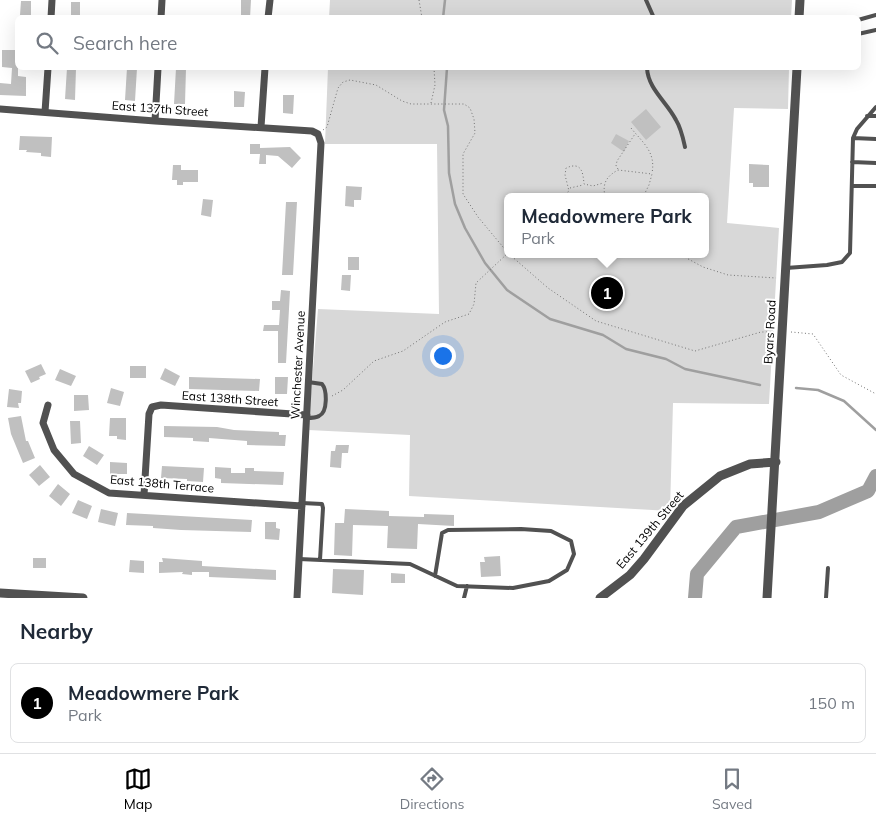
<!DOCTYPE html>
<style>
:root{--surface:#fff;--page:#f2f2f3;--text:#1f2937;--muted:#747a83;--line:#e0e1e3;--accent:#000}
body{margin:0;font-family:Mulish,sans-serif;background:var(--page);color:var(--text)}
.you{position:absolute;left:442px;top:355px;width:18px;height:18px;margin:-12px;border:4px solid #fff;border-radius:50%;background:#1a73e8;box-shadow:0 0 0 8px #1a73e833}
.badge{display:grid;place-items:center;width:32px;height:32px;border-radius:50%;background:var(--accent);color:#fff;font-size:16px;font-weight:700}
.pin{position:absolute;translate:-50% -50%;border:2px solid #fff;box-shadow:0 1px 5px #0006}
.popup{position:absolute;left:504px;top:193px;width:205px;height:65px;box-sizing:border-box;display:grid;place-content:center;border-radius:8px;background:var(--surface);filter:drop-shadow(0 1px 4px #0005);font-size:16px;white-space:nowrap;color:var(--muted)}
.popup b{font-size:19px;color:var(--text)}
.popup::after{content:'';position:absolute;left:50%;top:100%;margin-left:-10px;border:10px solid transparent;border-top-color:var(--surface)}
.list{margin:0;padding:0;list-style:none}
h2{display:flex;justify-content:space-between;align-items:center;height:65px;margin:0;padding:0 20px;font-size:21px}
h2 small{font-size:16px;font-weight:400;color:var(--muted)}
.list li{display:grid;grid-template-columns:32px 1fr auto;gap:15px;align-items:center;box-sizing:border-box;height:80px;margin:0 10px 10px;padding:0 10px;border:1px solid var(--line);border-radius:8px}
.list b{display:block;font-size:19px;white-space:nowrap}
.list p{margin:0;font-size:16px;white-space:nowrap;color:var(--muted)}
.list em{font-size:16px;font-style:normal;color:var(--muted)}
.icon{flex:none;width:28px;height:28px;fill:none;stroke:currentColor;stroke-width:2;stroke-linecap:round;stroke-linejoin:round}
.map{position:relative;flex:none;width:876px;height:598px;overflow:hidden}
.search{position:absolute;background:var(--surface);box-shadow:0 5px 20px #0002;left:15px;right:15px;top:15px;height:55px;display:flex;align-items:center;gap:12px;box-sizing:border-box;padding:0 18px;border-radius:8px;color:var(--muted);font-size:19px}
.sheet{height:155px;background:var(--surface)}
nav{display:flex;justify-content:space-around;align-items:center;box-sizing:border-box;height:70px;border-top:1px solid var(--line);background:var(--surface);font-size:14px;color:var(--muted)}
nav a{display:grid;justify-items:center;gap:2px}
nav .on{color:var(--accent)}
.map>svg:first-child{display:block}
</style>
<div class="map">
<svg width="876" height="598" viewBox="0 0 876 598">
<rect width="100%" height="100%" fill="#fff"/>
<path fill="#d8d8d8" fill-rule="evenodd" d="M330,0H792L791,18H329Z
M328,68H789L788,109L734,108L727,223L779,228L769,404L673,403L670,511L409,496L410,435L308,430L318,309L439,314L437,144H325ZM508,197H706V254H508Z"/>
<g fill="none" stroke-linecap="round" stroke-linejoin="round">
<path stroke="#9f9f9f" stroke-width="2.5" d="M443,18L445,0
M447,68L444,110L448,126L449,173L455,204L465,228L485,263L507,290L550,319L603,335L626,349L666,359L685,369L760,385
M796,388L818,390L844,401L876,430"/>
<path stroke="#9f9f9f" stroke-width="14" d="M695,598L697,574L736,527L819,512L868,491L876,476"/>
</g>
<path fill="#c0c0c0" d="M241,0H251L250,18H241Z
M21,1H31V15H20Z
M71,2H80V18H71Z
M2,50H18V76L26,77V96L0,95V83L11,84L12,68L2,67Z
M67,68H76L75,100L65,99Z
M127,68H137L135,101L125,100Z
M176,68H186L185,104H174Z
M234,91L245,92L244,107H234Z
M283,95H294L293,114L283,113Z
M646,109L661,127L646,140L631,122Z
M616,134L629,141L624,152L611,143Z
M20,136L52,137L51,157L41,156V153L26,152L27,150H19Z
M250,144H260V148L290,147L301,158L292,168L278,156L266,155V164H259L260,154H250Z
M749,164L769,165V187H753V183H749Z
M173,165H181V170H198V182H183V185H177V180H172Z
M346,186L362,187L361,200H354V207L345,206Z
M203,199L213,200L211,217L201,215Z
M286,202H297L293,275H282Z
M348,257H359V270H348Z
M342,275H351L350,291L341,290Z
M281,290L290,291L286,363H278V331H263L264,325H279L280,310H272V301H280Z
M41,364L46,374L39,377L40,379L31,383L25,371Z
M130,366H146V378H130Z
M165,368L180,376L175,386L160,379Z
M60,369L76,376L71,386L55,380Z
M189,377L260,379L259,391L189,389Z
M275,377H288L287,394H275Z
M111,388L124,392L120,406L107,403Z
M9,389L22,391L21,403H18L19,408L7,407Z
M74,395H88L89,410L74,411Z
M21,416L26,441H28L35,458L23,463L11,434L8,418Z
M110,418H126V440L117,439V436H109Z
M70,421H80L81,443L71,444Z
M164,426L217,427L234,430L279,432V435H286L285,446L247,445V441L209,438V442L193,441V438L164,437Z
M336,445H349L348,453H342L341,468L330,467L331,451H335Z
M89,446L104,455L97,465L83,456Z
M110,462L127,463V474H110Z
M40,465L50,477L39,486L29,475Z
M162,466L204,468L203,482L187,481V479L161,478Z
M215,467L231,468V473H245V468H254V471L284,472L283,485L221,483V479L215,478Z
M58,484L70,494L61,506L49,496Z
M78,500L92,506L87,519L72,513Z
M101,509L118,513L115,526L98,522Z
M345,509L389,511V516L424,517V514L454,515V526L418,524L417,549L387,548L388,526L353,525L352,556L334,555L335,523H344Z
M127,513L252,520L251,532L181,530L153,528V526L126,525Z
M265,522H276V528L280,529L279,540L265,539Z
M500,556L501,576L481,577L480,562H485L484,557Z
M33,558H46V568H33Z
M162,558L202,561V566L276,570V580L209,577V572H192V575L182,574L183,572L159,573V562H163Z
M130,560L144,561V573L129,572Z
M333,569L364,570L363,595L332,593Z
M391,573L405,574V583H391Z"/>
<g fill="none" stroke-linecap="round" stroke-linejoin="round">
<path stroke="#737373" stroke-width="1" stroke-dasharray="1 2.5" stroke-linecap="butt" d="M419,0L422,18
M431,103L435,85L434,68
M631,128C643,143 656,152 652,173
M323,130L327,127L338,88L343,82L350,80L376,85L402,101L411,104H464L470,108L474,119L475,133L463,154V194L478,217L508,253
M618,169L616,166L617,161L635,134
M570,188L583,185
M562,196L569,191L565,175L566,168C582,161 583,173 584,184L593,186L603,183
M605,196C602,183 607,176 618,170L652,174L649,185L643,197
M604,197H610
M509,254L548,288L596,321L695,351L761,332H774
M679,254L703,267L728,275L776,278
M791,332L813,334L841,375L876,394
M332,396L343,390L374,361L403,351L445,322L469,314L474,304L476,283L508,253"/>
<path stroke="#515151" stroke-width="4" d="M646,0L654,18
M858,20L876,15
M858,34L876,30
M647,68C648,89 667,102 676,120C681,128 683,138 685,147
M867,116H876
M853,138L876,139
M852,162L876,163
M852,186H876
M786,268L827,265L842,262L850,253L853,138L857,129L876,107
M306,418C310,418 316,418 319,416C328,412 327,390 322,384L308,382
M302,503L322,504L323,508L320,560
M299,559L410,564L457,586L513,588L549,581L567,570L574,554L571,541L551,531L521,529L448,530L442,533L435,576
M464,598L467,586
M826,598L828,568"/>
<path stroke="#515151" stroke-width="7" d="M51,18L52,0
M161,18L162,0
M268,18L270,0
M0,109L155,121L312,131L318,134L321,143L297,598
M45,112L48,68
M155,121L158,68
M261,127L265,68
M48,405L43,423L54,450L74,474L109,493L302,506
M144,495L149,414L152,407L161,405L307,415"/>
<path stroke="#515151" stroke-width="9" d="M799,18L800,0
M0,593L83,598
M600,598L630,575L644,559L683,506L720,476L750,464L776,462
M767,598L797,68"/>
</g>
<g text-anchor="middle" stroke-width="4" stroke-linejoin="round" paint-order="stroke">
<g font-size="12" fill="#000" stroke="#fff">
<text transform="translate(160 109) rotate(4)" y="4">East 137th Street</text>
<text transform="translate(770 332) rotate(-87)" y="4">Byars Road</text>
<text transform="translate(298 365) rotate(-87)" y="4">Winchester Avenue</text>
<text transform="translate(230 399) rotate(4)" y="4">East 138th Street</text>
<text transform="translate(162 484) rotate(5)" y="4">East 138th Terrace</text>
<text transform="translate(650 530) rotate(-50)" y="4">East 139th Street</text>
</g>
</g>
</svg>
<div class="you"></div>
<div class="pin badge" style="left:607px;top:293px">1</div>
<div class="popup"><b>Meadowmere Park</b>Park</div>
<div class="search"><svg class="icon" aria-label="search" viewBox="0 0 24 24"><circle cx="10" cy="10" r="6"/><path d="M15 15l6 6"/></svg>Search here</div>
</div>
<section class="sheet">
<h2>Nearby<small></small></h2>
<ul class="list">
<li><span class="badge">1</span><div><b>Meadowmere Park</b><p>Park</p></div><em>150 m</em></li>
</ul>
</section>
<nav>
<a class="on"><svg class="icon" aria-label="map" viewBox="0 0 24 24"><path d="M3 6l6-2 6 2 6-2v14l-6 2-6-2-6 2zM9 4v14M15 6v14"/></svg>Map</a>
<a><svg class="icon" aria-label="directions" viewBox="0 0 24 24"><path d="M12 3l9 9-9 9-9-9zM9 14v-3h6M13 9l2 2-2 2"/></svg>Directions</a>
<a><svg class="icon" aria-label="saved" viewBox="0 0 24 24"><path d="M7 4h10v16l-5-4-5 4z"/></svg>Saved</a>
</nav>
